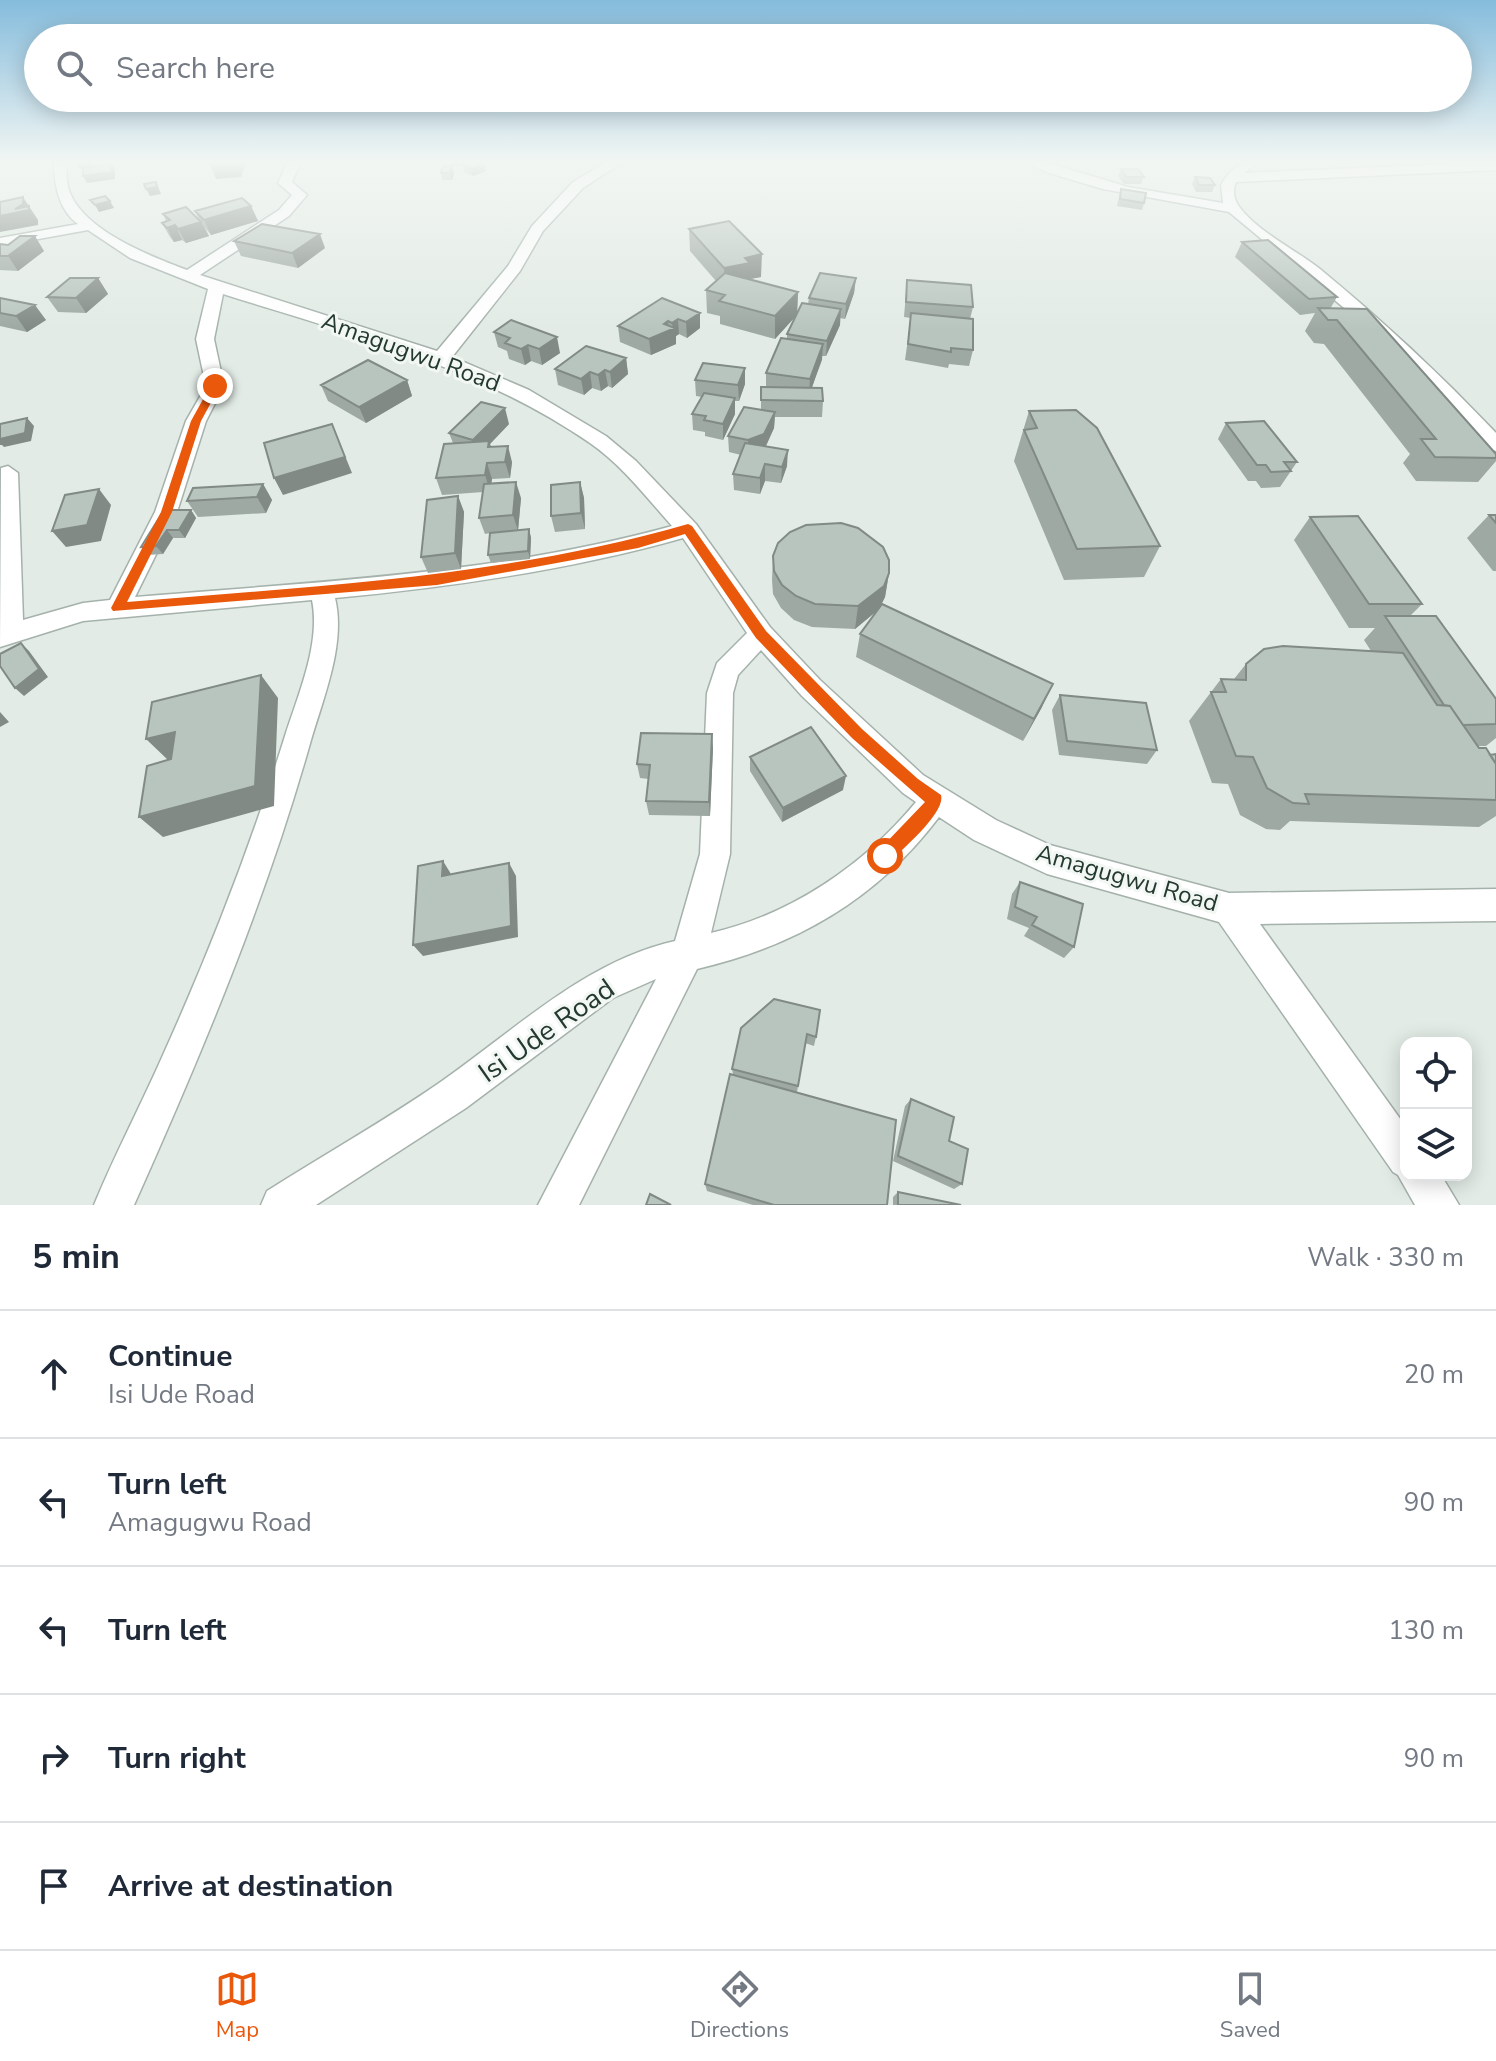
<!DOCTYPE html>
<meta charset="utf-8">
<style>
:root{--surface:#fff;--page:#f6f6f7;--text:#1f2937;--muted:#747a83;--line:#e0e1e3;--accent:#ea580c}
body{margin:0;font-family:"Nunito Sans",sans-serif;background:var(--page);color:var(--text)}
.controls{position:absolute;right:24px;bottom:24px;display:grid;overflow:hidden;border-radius:16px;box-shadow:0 4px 20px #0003}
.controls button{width:72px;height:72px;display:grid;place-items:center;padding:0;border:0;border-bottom:2px solid var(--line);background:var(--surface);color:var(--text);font:40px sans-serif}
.stop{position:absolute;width:24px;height:24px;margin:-18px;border:6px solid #ea580c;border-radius:50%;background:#fff}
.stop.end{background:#ea580c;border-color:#fff;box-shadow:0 2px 8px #0008}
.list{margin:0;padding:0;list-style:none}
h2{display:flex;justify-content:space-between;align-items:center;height:104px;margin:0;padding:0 32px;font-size:34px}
h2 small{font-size:26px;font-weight:400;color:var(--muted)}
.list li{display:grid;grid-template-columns:52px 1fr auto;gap:24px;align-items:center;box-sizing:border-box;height:128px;padding:0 32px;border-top:2px solid var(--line)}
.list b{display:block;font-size:30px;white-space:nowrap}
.list p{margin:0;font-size:26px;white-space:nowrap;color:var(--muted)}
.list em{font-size:26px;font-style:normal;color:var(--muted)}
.icon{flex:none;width:44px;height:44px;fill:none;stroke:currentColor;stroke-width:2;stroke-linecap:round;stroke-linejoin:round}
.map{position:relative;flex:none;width:1496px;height:1205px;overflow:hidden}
.search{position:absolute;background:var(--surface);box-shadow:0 4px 20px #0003;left:24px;right:24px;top:24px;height:88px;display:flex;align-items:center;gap:20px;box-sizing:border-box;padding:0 28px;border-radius:44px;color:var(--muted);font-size:30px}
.sheet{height:744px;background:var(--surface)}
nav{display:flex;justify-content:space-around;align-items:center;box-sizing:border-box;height:112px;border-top:2px solid var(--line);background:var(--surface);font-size:22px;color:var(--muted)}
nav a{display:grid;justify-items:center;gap:4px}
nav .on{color:var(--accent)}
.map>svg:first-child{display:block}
</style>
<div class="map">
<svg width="1496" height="1205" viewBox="0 0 1496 1205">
<rect width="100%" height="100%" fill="#e2ebe5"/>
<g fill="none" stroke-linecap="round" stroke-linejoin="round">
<g stroke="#a5b2ab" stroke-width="3">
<path id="street" d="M54,161H66C67,169 66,179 68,187C79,229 150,256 187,270L279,210L292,195L278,183L288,161H301L292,182L307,195L289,216L200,275L437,351L508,266L532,226L573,182L608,161H624L583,188L543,231L520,271L452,357L529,390L606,436L636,461L696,524L770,627L820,680L923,775L996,820L1050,845L1229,893L1496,889V921L1260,924L1406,1127V1175H1441L1459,1205H1415L1398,1175L1393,1172L1219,922L1047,874L974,840L939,817C877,899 796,946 697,969L579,1205H538L656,979L613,998L466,1108L316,1205H261L267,1191C325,1154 386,1120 442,1081C516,1029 586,961 675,941L700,854L707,693L717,663L747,633L683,538C570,570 452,587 335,598C346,643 324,696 311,740C266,900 202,1053 134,1205H94C115,1154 141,1105 163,1055C210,951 251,845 285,736C298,695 321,643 312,600L83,621L0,647L1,468L8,466L18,473L23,620L83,603L110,600L155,512L186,421L206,386L196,339L208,289L130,258L88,230L0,246V238L78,224C58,210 54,183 54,161ZM223,294C350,334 480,367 590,443C622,465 647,498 672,526C498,574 315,582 135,597L177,512L206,421L224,386L214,339ZM761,650L802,696L903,793L916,802C864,865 791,915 711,933L730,854L733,693L738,675Z
M1023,161H1042L1128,187L1223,203L1221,185C1230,169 1241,161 1259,161L1244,173L1496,162V170L1236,182C1233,190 1233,197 1238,205C1257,232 1295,249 1320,269C1382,320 1441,375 1496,433V451L1489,449L1367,327L1229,212L1103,189L1049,173Z"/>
</g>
<use href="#street" fill="#fff" fill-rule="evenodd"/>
</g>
<path fill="#9ea9a3" d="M451,161H463V166L452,167L454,173L452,180H442L441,173L452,166Z
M485,164L486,171L473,176L464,172L463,165Z
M1121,169L1144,177L1141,184H1124L1118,176Z
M1195,177L1215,185L1212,192H1196L1192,184Z
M1121,189L1144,203L1142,210L1117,206Z
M251,206L258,221L211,235L205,228L209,236L186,243L182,240L174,242L170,237L162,223L166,221L163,214L199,220L195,211Z
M689,229L761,277L750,279L798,292L797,314L808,304L809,298L856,278L854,293L845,319L840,318V325L826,356H822L812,388L823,401L822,417H775L774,428L766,446L787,466L781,483L765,481L760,494L734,490L733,474L741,455L729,452L728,436L761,410V387H766V373L787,339V334L796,315L775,339L720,324V316L707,313L706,290L716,281L690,251Z
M234,241L325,248L298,268L241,256Z
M1242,242L1337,297L1330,309L1496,454V461L1478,482L1416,481L1403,463L1410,454L1324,344L1314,343L1305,331L1315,313L1300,315L1235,257Z
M0,244L44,251L18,271L0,270Z
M98,278L108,294L86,313L58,312L47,297Z
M907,280L973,307L970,319L973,350L969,366L949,364L948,368L905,360L911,318L904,317Z
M0,298L46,320L27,332L0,326Z
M700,313V328L687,338L679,334L676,336V344L651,355L620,342L618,326Z
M494,332L560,353L542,365L531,361L525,365L509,359L507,351L498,347Z
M626,358L628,374L612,388L608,386L601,391L592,388L584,395L558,385L555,369Z
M745,368V384L739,401H735V414L723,440L705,436V432L693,430L692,414L702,397L696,396L695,380Z
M407,380L412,396L366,423L328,401L321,385Z
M1029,411L1160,546L1144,577L1064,580L1014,461Z
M1226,423L1297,462L1280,487L1261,488L1256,481H1248L1218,439Z
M509,424L490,444L491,447L512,462L510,478L492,479L491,484L521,498L518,530L529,529L531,538L530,559L491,563L488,555L490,533L485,534L479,518L483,492L442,495L436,478L453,443L449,433Z
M580,482L584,498L585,529L555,532L551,516Z
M263,484L272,500L266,513L198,517L187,501Z
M458,496L464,512L461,569L428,573L421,557Z
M191,510L196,518L185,538H173L163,554L147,555L141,547Z
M1489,515H1496V571H1493L1467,538Z
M1310,517L1422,604L1410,616L1496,699V738L1486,746H1478L1490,755L1496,754V816L1479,827L1290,821L1280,830L1266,829L1240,815L1228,784L1212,783L1189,721L1221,679H1234L1246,664L1371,651L1364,640L1375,628H1349L1294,540Z
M773,556L889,573L885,597L880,607L1042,707L1023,741L856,657L860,634L877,611L855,629L812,627L794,620L781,608L773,594L772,580Z
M1060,695L1157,750L1147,764L1059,755L1052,710Z
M713,748L710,816L649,815L646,801L649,779L640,778L637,764Z
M750,757L843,790L782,822L750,771Z
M1020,882L1074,947L1064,958L1024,936L1029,928L1007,919L1012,894Z
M774,999L816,1037L814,1046L805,1043L797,1092L887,1205H753L707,1191L705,1184L733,1074L732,1069Z
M911,1099L949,1141L962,1184L954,1189L893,1161L905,1106Z
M898,1192L961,1205H893V1197Z"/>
<path fill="#818a85" d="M95,161L93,167L79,168L75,162Z
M235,161H247L241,177L216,179L210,165Z
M111,164L115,170V179L87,183L83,176Z
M485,164L486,171L473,176L472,169Z
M452,166L454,173L452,180L450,173Z
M156,182L161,194L150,196L146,189Z
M23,197L38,220V225L0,232V210L15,209Z
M110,201L114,208L99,212L95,205Z
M251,206L258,221L211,235L204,220Z
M201,222L209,236L186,243L178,229Z
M175,225L182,240L174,242L167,228Z
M320,234L325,248L298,268L292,253Z
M35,236L44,251L18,271L8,256Z
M762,254L761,277L750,279L725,291L724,268L745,258Z
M98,278L108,294L86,313L76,298Z
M856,278L854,293L845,319L846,304Z
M798,292L797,315L775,339V316Z
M35,305L46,320L27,332L16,316Z
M841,309L840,325L826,356L827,341Z
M700,313V328L687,338L686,322Z
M678,319L679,334L676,336V344L651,355L649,339L668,321L669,331L673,329L672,323Z
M557,337L560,353L542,365L539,349Z
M823,344L822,360L809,395L810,379Z
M528,345L531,361L525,365L521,349Z
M626,358L628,374L612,388L610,372Z
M745,368V384L739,401L738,385Z
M605,370L608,386L601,391L598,375Z
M590,372L592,388L584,395L581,379Z
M407,380L412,396L366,423L359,407Z
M735,398V414L723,440V424Z
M505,408L509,424L490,444L494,457L478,456L473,440Z
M775,412L774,428L764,450L748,456V440Z
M27,418L34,426L31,441L4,447L2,445H0V439Z
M332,424L352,473L283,495L274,478Z
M508,446L512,462L510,478L505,462Z
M788,450L787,466L781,483L782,467Z
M487,463L492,479L490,491L485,475Z
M765,464V481L760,494V478Z
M516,482L521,498L518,531L513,515Z
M580,482L584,498L585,529L581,513Z
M263,484L272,500L266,513L257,497Z
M99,489L111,505L101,541L66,547L52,531Z
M458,496L464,512L461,569L455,553Z
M191,510L196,518L185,538L179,530Z
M529,529L531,538L530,559L528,551Z
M167,530L173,538L163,554L156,546Z
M889,573L885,597L879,609L855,629L858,606Z
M21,643L29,651L48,677L24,696L15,688Z
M261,675L278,698L274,806L163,837L139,817Z
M1053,684L1042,707L1023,741L1034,719Z
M0,712L9,722L0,727Z
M175,732L196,753L168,760L146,739Z
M712,734L713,748L710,816L709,802Z
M846,776L843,790L782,822L783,808Z
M443,861L451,874L442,876Z
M509,863L516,876L518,937L423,956L413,945Z"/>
<path fill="#b8c5be" stroke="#818a85" stroke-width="2" d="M211,161H235V163L210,165Z
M472,161H479L485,164L472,169L463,165Z
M111,164V172L83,176V168Z
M443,166H452L450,173H441Z
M1121,169H1138L1144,177H1127Z
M1195,177L1210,178L1215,185H1199Z
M156,182L157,187L146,189L144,184Z
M1121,189L1146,193L1144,203L1120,199Z
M105,196L110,201L95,205L90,200Z
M23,197V204L15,209L29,206V210L0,216V202Z
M242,198L251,206L204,220L195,211Z
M186,207L201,222L178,229L175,225L167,228L162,223L170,220L163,214Z
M729,221L762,254L745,258L750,263L724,268L689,229Z
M262,224L320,234L292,253L234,241Z
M20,236H35L8,256H0V244L8,245Z
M1268,240L1337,297L1309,299L1242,242Z
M725,273L798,292L775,316L719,301L725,295L706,290Z
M820,273L856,278L846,304L809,298Z
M70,278H98L76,298L47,297Z
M907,280L971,285L973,307L906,302Z
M0,298L35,305L16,316L0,313Z
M662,298L700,313L686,322L678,319L672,323L668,321L664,324L675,328L649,339L618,326Z
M802,303L841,309L827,341L787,334Z
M1318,308L1367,309L1496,454V458L1435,457L1421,439H1436L1337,320H1328Z
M911,313L973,319V350L951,348V352L908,344Z
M511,320L557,337L539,349L528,345L521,349L505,343L510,338L494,332Z
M781,338L823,344L810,379L766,373Z
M586,346L626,358L610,372L605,370L598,375L590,372L581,379L555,369Z
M368,360L407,380L359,407L321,385Z
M703,363L745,368L738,385L695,380Z
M761,387L822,388L823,401L761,400Z
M704,393L735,398L723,424L704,420L706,416L692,414Z
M481,402L505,408L473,440L449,433Z
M744,407L775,412L764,434L748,440L728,436Z
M1076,410L1097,428L1160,546L1077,549L1024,430L1037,428L1029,411Z
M27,418L25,433L0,439V424Z
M1264,421L1297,462H1284L1291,471L1271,472L1266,465H1257L1226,423Z
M332,424L345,457L274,478L264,443Z
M489,441L488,447L508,446L505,462L487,463L485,475L436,478L444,444Z
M745,443L788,450L782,467L765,464L760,478L733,474Z
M516,482L513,515L479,518L484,484Z
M580,482L581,513L551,516V485Z
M263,484L257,497L187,501L193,488Z
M99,489L87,525L52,531L65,495Z
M458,496L455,553L421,557L427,500Z
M164,510H191L179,530H167L156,546L141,547Z
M1489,515H1496V523Z
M1358,516L1422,604H1369L1310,517Z
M841,523L858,528L883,547L889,560V573L884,586L858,606L815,604L796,596L782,585L774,571L773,556L778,543L790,532L806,525Z
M529,529L528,551L488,555L490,533Z
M882,604L1053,684L1034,719L860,634Z
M1385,616H1436L1496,699V724L1463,725L1450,706L1444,705Z
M21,643L39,669L15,688L0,666V654Z
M1283,646L1403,653L1437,705L1450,706L1479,748H1486L1496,764V800L1305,794L1309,804L1293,803L1267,788L1253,757L1236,756L1211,692H1226L1221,679L1246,680V664L1264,649Z
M261,675L255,786L139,817L147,766L171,759L175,732L146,739L152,702Z
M1060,695L1146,703L1157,750L1067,741Z
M811,727L846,776L783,808L750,757Z
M641,733L712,734L709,802L646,801L650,765L637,764Z
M1496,754V764L1490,755Z
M443,861L442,876L509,863L511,926L413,945L418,866Z
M1020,882L1083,904L1074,947L1032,925L1037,917L1015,907Z
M774,999L820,1010L816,1037L807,1034L798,1086L732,1069L741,1028Z
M730,1074L896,1120L887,1205H774L705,1184Z
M911,1099L954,1117L949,1141L968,1149L962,1184L898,1156Z
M898,1192L961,1205H898Z
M650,1194L671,1205H646Z"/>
<linearGradient id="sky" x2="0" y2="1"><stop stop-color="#85bcdc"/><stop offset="0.49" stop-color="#f2f6f3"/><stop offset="1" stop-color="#f2f6f3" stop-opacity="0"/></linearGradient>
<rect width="1496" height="330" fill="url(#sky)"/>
<path fill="#ea580c" d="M212,383L220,386L201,421L172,512L127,602C315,586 506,577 688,524L692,526L766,631L862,729L918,779L941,795C946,812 903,849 890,861H879L876,856L879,850L925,802L852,738L756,638L685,534L638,548L437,585L113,611L111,608L161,512L191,421Z"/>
<g text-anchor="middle" stroke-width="6" stroke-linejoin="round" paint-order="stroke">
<g font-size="24" fill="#243930" stroke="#f2f7f4">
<text transform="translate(411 352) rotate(20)" y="8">Amagugwu Road</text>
<text transform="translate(1127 878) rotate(16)" y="8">Amagugwu Road</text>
</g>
<g font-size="28" fill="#243930" stroke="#f2f7f4">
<text transform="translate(546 1030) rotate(-35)" y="10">Isi Ude Road</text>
</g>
</g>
</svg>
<div class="controls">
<button><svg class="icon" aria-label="locate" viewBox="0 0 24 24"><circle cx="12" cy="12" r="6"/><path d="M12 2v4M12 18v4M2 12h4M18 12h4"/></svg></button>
<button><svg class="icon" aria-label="layers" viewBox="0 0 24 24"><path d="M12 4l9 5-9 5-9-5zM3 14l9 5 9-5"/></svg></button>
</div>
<div class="stop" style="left:885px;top:856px"></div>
<div class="stop end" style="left:215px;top:386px"></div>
<div class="search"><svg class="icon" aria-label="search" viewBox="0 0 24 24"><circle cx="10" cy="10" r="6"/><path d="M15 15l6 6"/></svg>Search here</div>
</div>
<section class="sheet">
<h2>5 min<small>Walk · 330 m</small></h2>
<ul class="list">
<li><svg class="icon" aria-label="ahead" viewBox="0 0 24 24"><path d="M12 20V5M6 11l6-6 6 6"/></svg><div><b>Continue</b><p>Isi Ude Road</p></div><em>20 m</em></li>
<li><svg class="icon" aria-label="left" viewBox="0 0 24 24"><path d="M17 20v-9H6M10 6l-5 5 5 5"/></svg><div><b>Turn left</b><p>Amagugwu Road</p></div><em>90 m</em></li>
<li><svg class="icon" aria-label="left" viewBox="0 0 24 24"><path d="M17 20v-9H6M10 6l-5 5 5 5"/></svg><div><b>Turn left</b></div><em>130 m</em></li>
<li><svg class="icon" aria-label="right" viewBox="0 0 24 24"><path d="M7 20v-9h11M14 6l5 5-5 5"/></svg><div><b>Turn right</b></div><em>90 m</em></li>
<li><svg class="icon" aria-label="arrive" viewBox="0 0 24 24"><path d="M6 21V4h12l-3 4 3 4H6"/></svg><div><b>Arrive at destination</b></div></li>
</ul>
</section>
<nav>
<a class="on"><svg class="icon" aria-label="map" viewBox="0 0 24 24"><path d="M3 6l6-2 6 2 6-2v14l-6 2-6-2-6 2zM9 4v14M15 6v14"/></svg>Map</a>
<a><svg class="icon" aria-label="directions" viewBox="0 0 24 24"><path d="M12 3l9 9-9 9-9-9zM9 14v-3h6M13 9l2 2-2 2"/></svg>Directions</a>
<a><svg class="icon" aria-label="saved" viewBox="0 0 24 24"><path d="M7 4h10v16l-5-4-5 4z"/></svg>Saved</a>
</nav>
